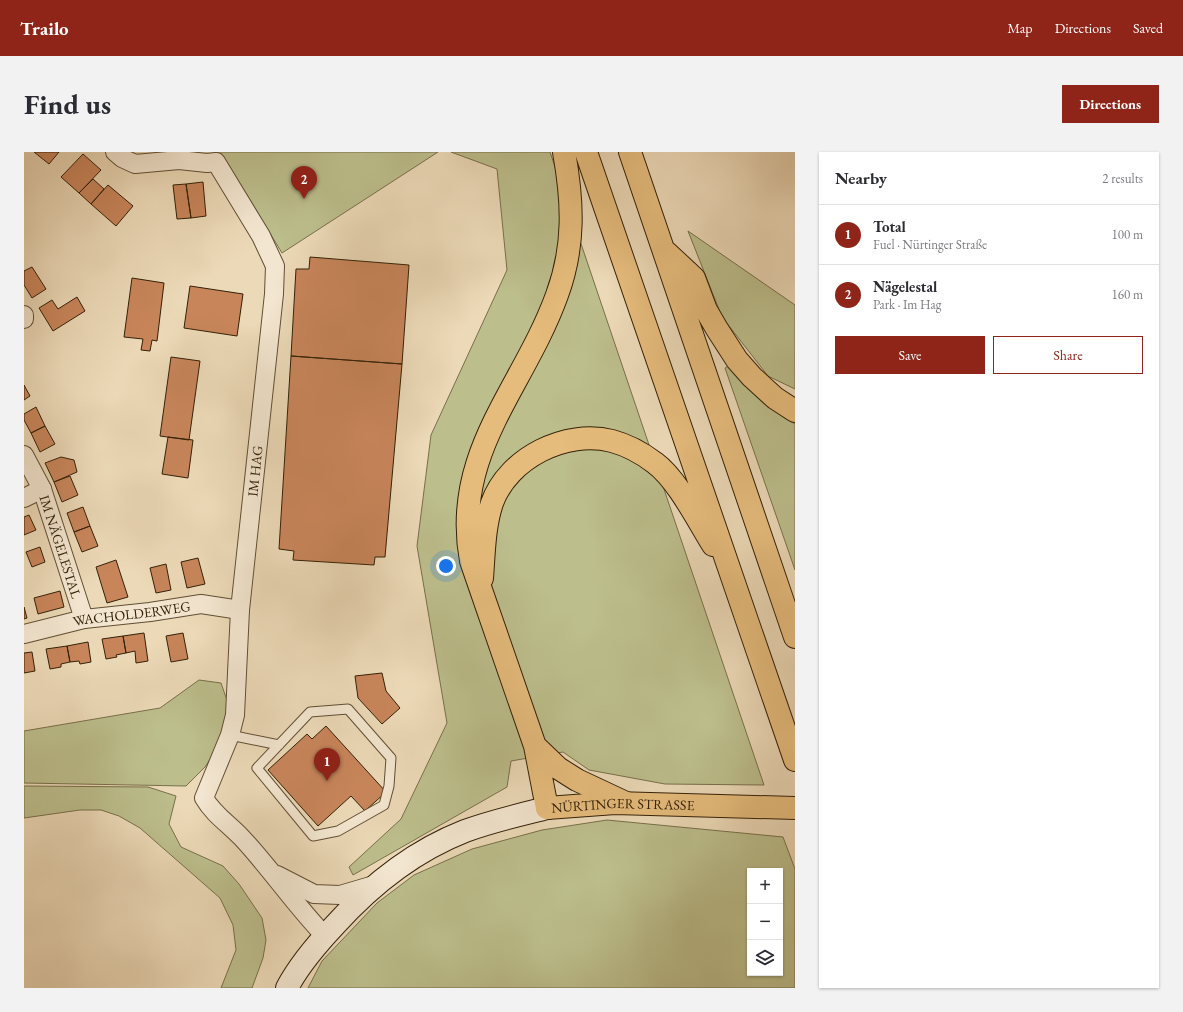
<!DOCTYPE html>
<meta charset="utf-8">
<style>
:root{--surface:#fff;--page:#f2f2f3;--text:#2b2b33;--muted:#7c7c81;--line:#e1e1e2;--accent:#8f2418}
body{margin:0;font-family:"EB Garamond",serif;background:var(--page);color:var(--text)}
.controls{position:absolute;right:12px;bottom:12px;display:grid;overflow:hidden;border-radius:0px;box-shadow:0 1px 3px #0004}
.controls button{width:36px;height:36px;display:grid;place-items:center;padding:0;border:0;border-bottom:1px solid var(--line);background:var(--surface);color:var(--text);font:20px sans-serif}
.you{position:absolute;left:422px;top:414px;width:14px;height:14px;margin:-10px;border:3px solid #fff;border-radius:50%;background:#1a73e8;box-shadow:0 0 0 6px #1a73e833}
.badge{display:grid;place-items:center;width:26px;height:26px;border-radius:50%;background:var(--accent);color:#fff;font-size:13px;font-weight:700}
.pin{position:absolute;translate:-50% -33px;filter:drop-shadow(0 1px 2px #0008)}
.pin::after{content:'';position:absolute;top:21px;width:14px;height:12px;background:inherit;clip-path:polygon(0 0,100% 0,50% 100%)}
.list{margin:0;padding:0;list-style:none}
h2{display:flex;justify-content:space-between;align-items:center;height:52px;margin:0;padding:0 16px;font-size:17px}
h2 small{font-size:13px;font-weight:400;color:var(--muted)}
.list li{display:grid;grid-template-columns:26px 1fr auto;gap:12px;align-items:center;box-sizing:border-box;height:60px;padding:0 16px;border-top:1px solid var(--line)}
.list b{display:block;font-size:15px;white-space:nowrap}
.list p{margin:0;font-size:13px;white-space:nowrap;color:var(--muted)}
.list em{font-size:13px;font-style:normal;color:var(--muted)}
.actions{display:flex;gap:8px;padding:12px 16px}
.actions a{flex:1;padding:9px 0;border:1px solid var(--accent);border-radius:0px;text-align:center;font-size:14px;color:var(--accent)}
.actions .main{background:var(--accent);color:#fff}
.icon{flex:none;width:22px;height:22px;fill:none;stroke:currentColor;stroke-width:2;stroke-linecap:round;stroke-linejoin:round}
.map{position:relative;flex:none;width:771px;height:836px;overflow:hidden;border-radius:0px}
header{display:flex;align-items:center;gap:24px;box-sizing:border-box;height:56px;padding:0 20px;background:var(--accent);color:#fff}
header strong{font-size:19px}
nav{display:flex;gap:22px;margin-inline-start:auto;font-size:14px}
.intro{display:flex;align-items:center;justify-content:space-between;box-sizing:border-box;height:96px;padding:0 24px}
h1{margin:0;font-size:28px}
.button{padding:10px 18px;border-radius:0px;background:var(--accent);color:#fff;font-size:14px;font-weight:700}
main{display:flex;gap:24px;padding:0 24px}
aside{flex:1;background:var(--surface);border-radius:0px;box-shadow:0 1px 3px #0004}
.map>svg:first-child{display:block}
</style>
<header>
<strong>Trailo</strong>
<nav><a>Map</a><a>Directions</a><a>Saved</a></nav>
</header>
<div class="intro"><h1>Find us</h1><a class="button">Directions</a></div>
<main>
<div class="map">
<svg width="771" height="836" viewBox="0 0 771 836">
<rect width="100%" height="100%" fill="#ecd9b7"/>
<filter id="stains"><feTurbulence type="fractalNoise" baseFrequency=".005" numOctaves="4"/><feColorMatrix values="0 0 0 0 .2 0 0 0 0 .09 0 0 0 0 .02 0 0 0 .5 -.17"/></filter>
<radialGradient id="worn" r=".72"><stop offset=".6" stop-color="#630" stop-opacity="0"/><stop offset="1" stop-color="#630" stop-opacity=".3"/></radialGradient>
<path fill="#bcbe8c" stroke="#786f4a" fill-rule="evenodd" d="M194,0H414L258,101L218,35Z
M427,0H526L740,633L641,632L565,618L539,600L487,609L483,635L329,723L325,715L377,667L423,571L393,394L407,283L483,118L473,17Z
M664,79L771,153V237L744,224L698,165Z
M704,214C724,234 745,259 771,272V418L701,216Z
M175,528L197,531L205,554L194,595L181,615L162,634L0,631V579L136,556Z
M0,634L124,635L152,644L145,672L157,695L199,714L215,732L238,766L242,788L239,806L228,836H197L212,798L209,773L196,746L116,676L95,664L77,658H56L0,666Z
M583,668L759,685L771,717V836H284L298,809L353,751L390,723L448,697L518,678ZM726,719H756V821H726Z"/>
<path fill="#c8855a" stroke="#332008" d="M10,0H35L25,12Z
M59,2L77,18L55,41L37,25Z
M69,27L80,37L67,52L55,41Z
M179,30L182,64L167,66L162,32Z
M162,32L167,66L153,67L149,33Z
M84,33L109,54L92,74L67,52Z
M286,105L385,113L378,212L267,204L272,117H285Z
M8,115L22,137L8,146L0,133V119Z
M108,126L140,131L133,189L128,188L126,199L117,198L119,187L100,185Z
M166,134L219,142L213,184L160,176Z
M53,145L61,159L29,179L15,156L28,148L34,157Z
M267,204L378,212L361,405H351L350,413L269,408L270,399L255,397Z
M147,205L176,209L165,288L136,284Z
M0,233L6,244L0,248Z
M12,255L21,274L7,281L0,268V262Z
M21,274L31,292L16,300L7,281Z
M144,285L169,288L164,326L138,322Z
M37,305L50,308L53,320L30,330L21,311Z
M46,324L54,343L38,350L30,330Z
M59,355L66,374L50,380L43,361Z
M5,363L12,378L0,383V365Z
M66,374L74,394L58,400L50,380Z
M16,395L21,410L8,415L2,400Z
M174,406L181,432L163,436L157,410Z
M92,408L104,445L83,451L72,415Z
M142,412L147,438L132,441L126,416Z
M36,439L40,455L14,462L10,446Z
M0,455L3,466L0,467Z
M120,481L124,509L112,511L111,499L102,501L99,484Z
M159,481L164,507L147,510L142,484Z
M99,484L102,501L92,503L93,505L82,507L78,487Z
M64,490L67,510L56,512L55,509L46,510L43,494Z
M43,494L46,510L37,512V515L26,517L22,497Z
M8,500L11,519L0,521V501Z
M358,521L362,539L376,556L358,572L334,546L331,524Z
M302,574L362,640L341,659L327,644L294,674L244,618L283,582L288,587Z"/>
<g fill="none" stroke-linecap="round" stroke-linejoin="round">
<g stroke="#614e34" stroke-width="11">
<path id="lane" d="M324,557L367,606L365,634L360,653L314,679L289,684L233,616L286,560Z
M206,583L255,593"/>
</g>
<g stroke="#614e34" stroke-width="20">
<g id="street">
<path d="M91,0L98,6L111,12L155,8L183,11L192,10L237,84L251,114L250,142L216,458L211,563L206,583L180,646C190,663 205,672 218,686C247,717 271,753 301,784"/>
<path d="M0,163V167"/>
<path id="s1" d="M0,303L18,337L60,467"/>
<path d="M0,346L18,337"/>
<path id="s2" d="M0,482L60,467L126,460L177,452L216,458"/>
<path d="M253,723L290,742L316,743L350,733"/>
</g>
</g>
<g stroke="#332008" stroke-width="24">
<path id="secondary" d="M263,836C275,813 294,791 311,773C347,733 390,699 441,679C468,669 495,663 523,656"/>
</g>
<g stroke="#332008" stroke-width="24">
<g id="primary">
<path id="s3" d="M523,656L591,651L771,656"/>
</g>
</g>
<g stroke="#332008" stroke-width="24">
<path id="highway" d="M562,0L771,608
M606,0L771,485
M642,100L670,126L682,158L693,177L713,208L728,225L751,246L771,259
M458,426C460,401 460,375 468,351C484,306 542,277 588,289C603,293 618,301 631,311C653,327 674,369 689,393
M511,594L534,616L553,628L602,651
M523,656L511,594L447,409C427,301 499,237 533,143C551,94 549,50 540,0"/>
</g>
<use href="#lane" stroke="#f3e6d0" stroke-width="9"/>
<use href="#street" stroke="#f3e6d0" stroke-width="18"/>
<use href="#secondary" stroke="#f3e6d0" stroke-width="22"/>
<use href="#primary" stroke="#e6bc7c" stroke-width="22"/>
<use href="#highway" stroke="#e6bc7c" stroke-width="22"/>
</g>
<g text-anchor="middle" stroke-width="4" stroke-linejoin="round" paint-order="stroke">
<g font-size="14" fill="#332008" stroke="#f3e6d0">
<text transform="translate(231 319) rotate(-84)" y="5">IM HAG</text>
<text dy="5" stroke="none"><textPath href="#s1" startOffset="99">IM NÄGELESTAL</textPath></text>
<text dy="5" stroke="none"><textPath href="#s2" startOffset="110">WACHOLDERWEG</textPath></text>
<text dy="5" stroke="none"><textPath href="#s3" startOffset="76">NÜRTINGER STRASSE</textPath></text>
</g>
</g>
<rect width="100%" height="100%" filter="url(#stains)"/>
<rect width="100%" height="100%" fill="url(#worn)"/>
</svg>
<div class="controls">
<button>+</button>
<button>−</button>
<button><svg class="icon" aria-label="layers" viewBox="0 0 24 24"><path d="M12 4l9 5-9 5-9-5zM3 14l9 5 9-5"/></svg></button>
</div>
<div class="you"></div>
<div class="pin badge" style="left:303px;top:629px">1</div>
<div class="pin badge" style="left:280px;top:47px">2</div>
</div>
<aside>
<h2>Nearby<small>2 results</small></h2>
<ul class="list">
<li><span class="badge">1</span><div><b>Total</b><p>Fuel · Nürtinger Straße</p></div><em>100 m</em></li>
<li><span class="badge">2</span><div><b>Nägelestal</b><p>Park · Im Hag</p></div><em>160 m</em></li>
</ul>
<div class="actions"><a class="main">Save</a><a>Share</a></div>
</aside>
</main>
